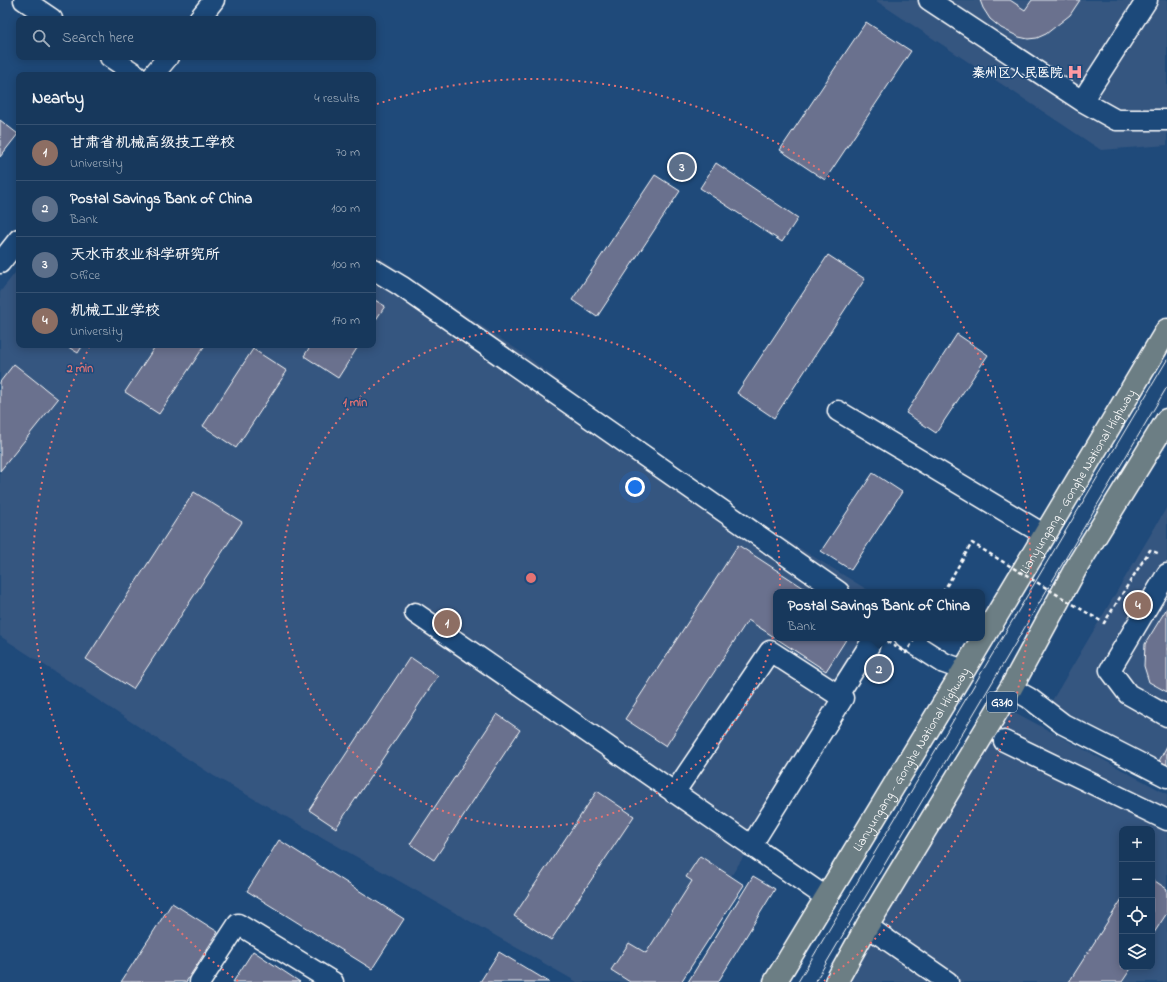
<!DOCTYPE html>
<meta charset="utf-8">
<style>
:root{--surface:#17385c;--page:#244365;--text:#f1f3f6;--muted:#9eacbb;--line:#365272;--accent:#ff9aa2}
body{margin:0;font-family:"Indie Flower","LXGW WenKai TC",sans-serif;background:var(--page);color:var(--text)}
.controls{position:absolute;right:12px;bottom:12px;display:grid;overflow:hidden;border-radius:8px;box-shadow:0 2px 10px #0003}
.controls button{width:36px;height:36px;display:grid;place-items:center;padding:0;border:0;border-bottom:1px solid var(--line);background:var(--surface);color:var(--text);font:20px sans-serif}
.you{position:absolute;left:635px;top:487px;width:14px;height:14px;margin:-10px;border:3px solid #fff;border-radius:50%;background:#1a73e8;box-shadow:0 0 0 6px #1a73e833}
.badge{display:grid;place-items:center;width:26px;height:26px;border-radius:50%;background:var(--accent);color:#fff;font-size:13px;font-weight:700}
.pin{position:absolute;translate:-50% -50%;border:2px solid #fff;box-shadow:0 1px 4px #0006}
.popup{position:absolute;left:773px;top:589px;width:212px;height:52px;box-sizing:border-box;display:grid;place-content:center;border-radius:8px;background:var(--surface);filter:drop-shadow(0 1px 3px #0005);font-size:13px;white-space:nowrap;color:var(--muted)}
.popup b{font-size:15px;color:var(--text)}
.popup::after{content:'';position:absolute;left:50%;top:100%;margin-left:-8px;border:8px solid transparent;border-top-color:var(--surface)}
.list{margin:0;padding:0;list-style:none}
h2{display:flex;justify-content:space-between;align-items:center;height:52px;margin:0;padding:0 16px;font-size:17px}
h2 small{font-size:13px;font-weight:400;color:var(--muted)}
.list li{display:grid;grid-template-columns:26px 1fr auto;gap:12px;align-items:center;box-sizing:border-box;height:56px;padding:0 16px;border-top:1px solid var(--line)}
.list b{display:block;font-size:15px;white-space:nowrap}
.list p{margin:0;font-size:13px;white-space:nowrap;color:var(--muted)}
.list em{font-size:13px;font-style:normal;color:var(--muted)}
.icon{flex:none;width:22px;height:22px;fill:none;stroke:currentColor;stroke-width:2;stroke-linecap:round;stroke-linejoin:round}
.map{position:relative;flex:none;width:1167px;height:982px;overflow:hidden}
.search{position:absolute;background:var(--surface);box-shadow:0 2px 10px #0003;left:16px;top:16px;width:360px;height:44px;display:flex;align-items:center;gap:10px;box-sizing:border-box;padding:0 14px;border-radius:8px;color:var(--muted);font-size:15px}
.panel{position:absolute;background:var(--surface);box-shadow:0 2px 10px #0003;left:16px;top:72px;width:360px;height:276px;border-radius:8px}
.map>svg:first-child{display:block}
</style>
<div class="map">
<svg width="1167" height="982" viewBox="0 0 1167 982">
<rect width="100%" height="100%" fill="#1f4a7a"/>
<filter id="ink" filterUnits="userSpaceOnUse"><feTurbulence type="fractalNoise" baseFrequency=".025" numOctaves="2"/><feDisplacementMap in="SourceGraphic" scale="8" xChannelSelector="R" yChannelSelector="G"/><feConvolveMatrix kernelMatrix="1 2 1 2 8 2 1 2 1" color-interpolation-filters="sRGB"/></filter>
<g filter="url(#ink)">
<path fill="#365680" fill-rule="evenodd" d="M875,0H1167V145L1101,150Z
M373,253L525,355L692,482L871,592H776V638H884L663,982H577L214,776L0,636V292L19,268V345H373Z
M1167,507V765L1050,704Z
M1005,707L1167,794V982H846ZM1122,829H1152V967H1122Z"/>
<path fill="#6a718e" stroke="#fff" d="M980,0H1010L1025,10L1032,0H1080L1070,15L1046,34L1037,38L1028,39L1019,37L1001,28L990,19L983,8Z
M866,22L911,51L825,180L780,150Z
M0,120L18,134L0,157Z
M716,163L798,218L782,242L700,188Z
M655,175L680,191L597,317L572,300Z
M828,255L865,279L774,418L737,393Z
M373,299L385,306L373,324Z
M957,334L988,355L936,433L906,413Z
M65,345H83L78,353Z
M156,345H205L159,414L125,392Z
M311,345H359L338,378L304,356Z
M253,349L287,371L236,448L203,426Z
M14,364L58,399L0,471V382Z
M873,473L902,492L851,570L821,551Z
M194,492L242,522L133,689L86,659Z
M738,545L810,592H776V638H847L826,671L748,620L666,746L625,719Z
M1167,608V692L1149,682L1144,666L1145,644Z
M410,657L438,676L336,828L309,810Z
M497,714L520,730L434,860L410,844Z
M1167,746V765L1159,761Z
M597,791L634,816L551,940L514,916Z
M279,840L404,919L372,969L247,891Z
M700,856L744,885L681,982H630L611,970L629,943L646,953L692,881L686,877Z
M753,876L775,889L718,982H688Z
M1152,879L1167,889V913L1152,936Z
M1122,899V967H1132L1122,982H1069Z
M172,903L218,932L186,982H121Z
M253,951L300,982H233Z
M499,952L549,982H480Z"/>
<g fill="none" stroke-linecap="round" stroke-linejoin="round">
<g stroke="#fff" stroke-width="23">
<path id="minor" d="M24,0L52,19
M929,0L1082,101L1147,0
M199,19L214,0
M110,57L137,75
M153,75L168,57
M1082,101L1116,120H1167
M0,263L19,239
M373,269L401,286L839,592
M838,411L1045,535
M1167,574L1110,670L1128,694L1167,716
M415,613L827,898
M905,638L944,663L964,670
M1011,688L1029,698L1063,724L1167,777
M1004,741L1167,820
M674,793L770,651L838,695
M751,846L843,698L838,695L869,646
M867,926L948,982
M200,982L238,924L333,982"/>
</g>
<g stroke="#fff" stroke-width="25">
<g id="highway">
<path id="s1" d="M775,982L964,670L1167,330"/>
<path d="M836,982L867,926L1011,688L1076,568L1167,420"/>
</g>
</g>
<path stroke="#fff" stroke-width="2.5" stroke-dasharray="4 3" stroke-linecap="butt" d="M1141,564L1150,550L1160,554"/>
<use href="#minor" stroke="#1f4a7a" stroke-width="20"/>
<use href="#highway" stroke="#6c7e84" stroke-width="22"/>
<path stroke="#fff" stroke-width="1" d="M798,982L1167,360
M815,982L1167,387"/>
<path stroke="#fff" stroke-width="2.5" stroke-dasharray="4 3" stroke-linecap="butt" d="M943,592L972,543L1104,623L1141,564
M881,638L906,653L915,638"/>
</g>
</g>
<g fill="none" stroke="#e47373" stroke-width="2" stroke-dasharray="2 4">
<circle cx="531" cy="578" r="249"/>
<path d="M238 981A498 498 0 0 1 89 348M377 104A498 498 0 0 1 824 981"/>
</g>
<defs>
<g id="hospital-bare" transform="scale(1.2)"><path d="M-5-5h3v3.5h4V-5h3V5h-3V1.5h-4V5h-3Z" fill="#ff9aa2" stroke="#1f4a7a" stroke-width="2.5" paint-order="stroke"/></g>
</defs>
<g fill-rule="evenodd">
<use href="#hospital-bare" x="1075" y="72"/>
</g>
<g text-anchor="middle" stroke-width="3" stroke-linejoin="round" paint-order="stroke">
<rect fill="#1f4a7a" stroke="#bcc9d7" stroke-width="1" x="987" y="692" width="30" height="20" rx="3"/>
<g font-size="12" font-weight="bold" fill="#fff">
<text x="1002" y="706">G310</text>
</g>
<g font-size="13" font-weight="bold" fill="#fff" stroke="#1f4a7a" text-anchor="end">
<text x="1063" y="77">秦州区人民医院</text>
</g>
<g font-size="13" fill="#fff" stroke="#1f4a7a">
<text dy="5" stroke="none"><textPath href="#s1" startOffset="585">Lianyungang - Gonghe National Highway</textPath></text>
<text dy="5" stroke="none"><textPath href="#s1" startOffset="261">Lianyungang - Gonghe National Highway</textPath></text>
</g>
</g>
<circle cx="531" cy="578" r="6" fill="#e47373" stroke="#1f4a7a" stroke-width="2"/>
<g font-size="12" text-anchor="middle" font-weight="bold" fill="#e47373" stroke="#1f4a7a" stroke-width="3" stroke-linejoin="round" paint-order="stroke">
<text x="80" y="372">2 min</text>
<text x="355" y="406">1 min</text>
</g>
</svg>
<div class="controls">
<button>+</button>
<button>−</button>
<button><svg class="icon" aria-label="locate" viewBox="0 0 24 24"><circle cx="12" cy="12" r="6"/><path d="M12 2v4M12 18v4M2 12h4M18 12h4"/></svg></button>
<button><svg class="icon" aria-label="layers" viewBox="0 0 24 24"><path d="M12 4l9 5-9 5-9-5zM3 14l9 5 9-5"/></svg></button>
</div>
<div class="you"></div>
<div class="pin badge" style="left:447px;top:623px;background:#8d6e63">1</div>
<div class="pin badge" style="left:879px;top:669px;background:#5c6f8a">2</div>
<div class="popup"><b>Postal Savings Bank of China</b>Bank</div>
<div class="pin badge" style="left:682px;top:167px;background:#5c6f8a">3</div>
<div class="pin badge" style="left:1138px;top:605px;background:#8d6e63">4</div>
<div class="search"><svg class="icon" aria-label="search" viewBox="0 0 24 24"><circle cx="10" cy="10" r="6"/><path d="M15 15l6 6"/></svg>Search here</div>
<section class="panel">
<h2>Nearby<small>4 results</small></h2>
<ul class="list">
<li><span class="badge" style="background:#8d6e63">1</span><div><b>甘肃省机械高级技工学校</b><p>University</p></div><em>70 m</em></li>
<li><span class="badge" style="background:#5c6f8a">2</span><div><b>Postal Savings Bank of China</b><p>Bank</p></div><em>100 m</em></li>
<li><span class="badge" style="background:#5c6f8a">3</span><div><b>天水市农业科学研究所</b><p>Office</p></div><em>100 m</em></li>
<li><span class="badge" style="background:#8d6e63">4</span><div><b>机械工业学校</b><p>University</p></div><em>170 m</em></li>
</ul>
</section>
</div>
